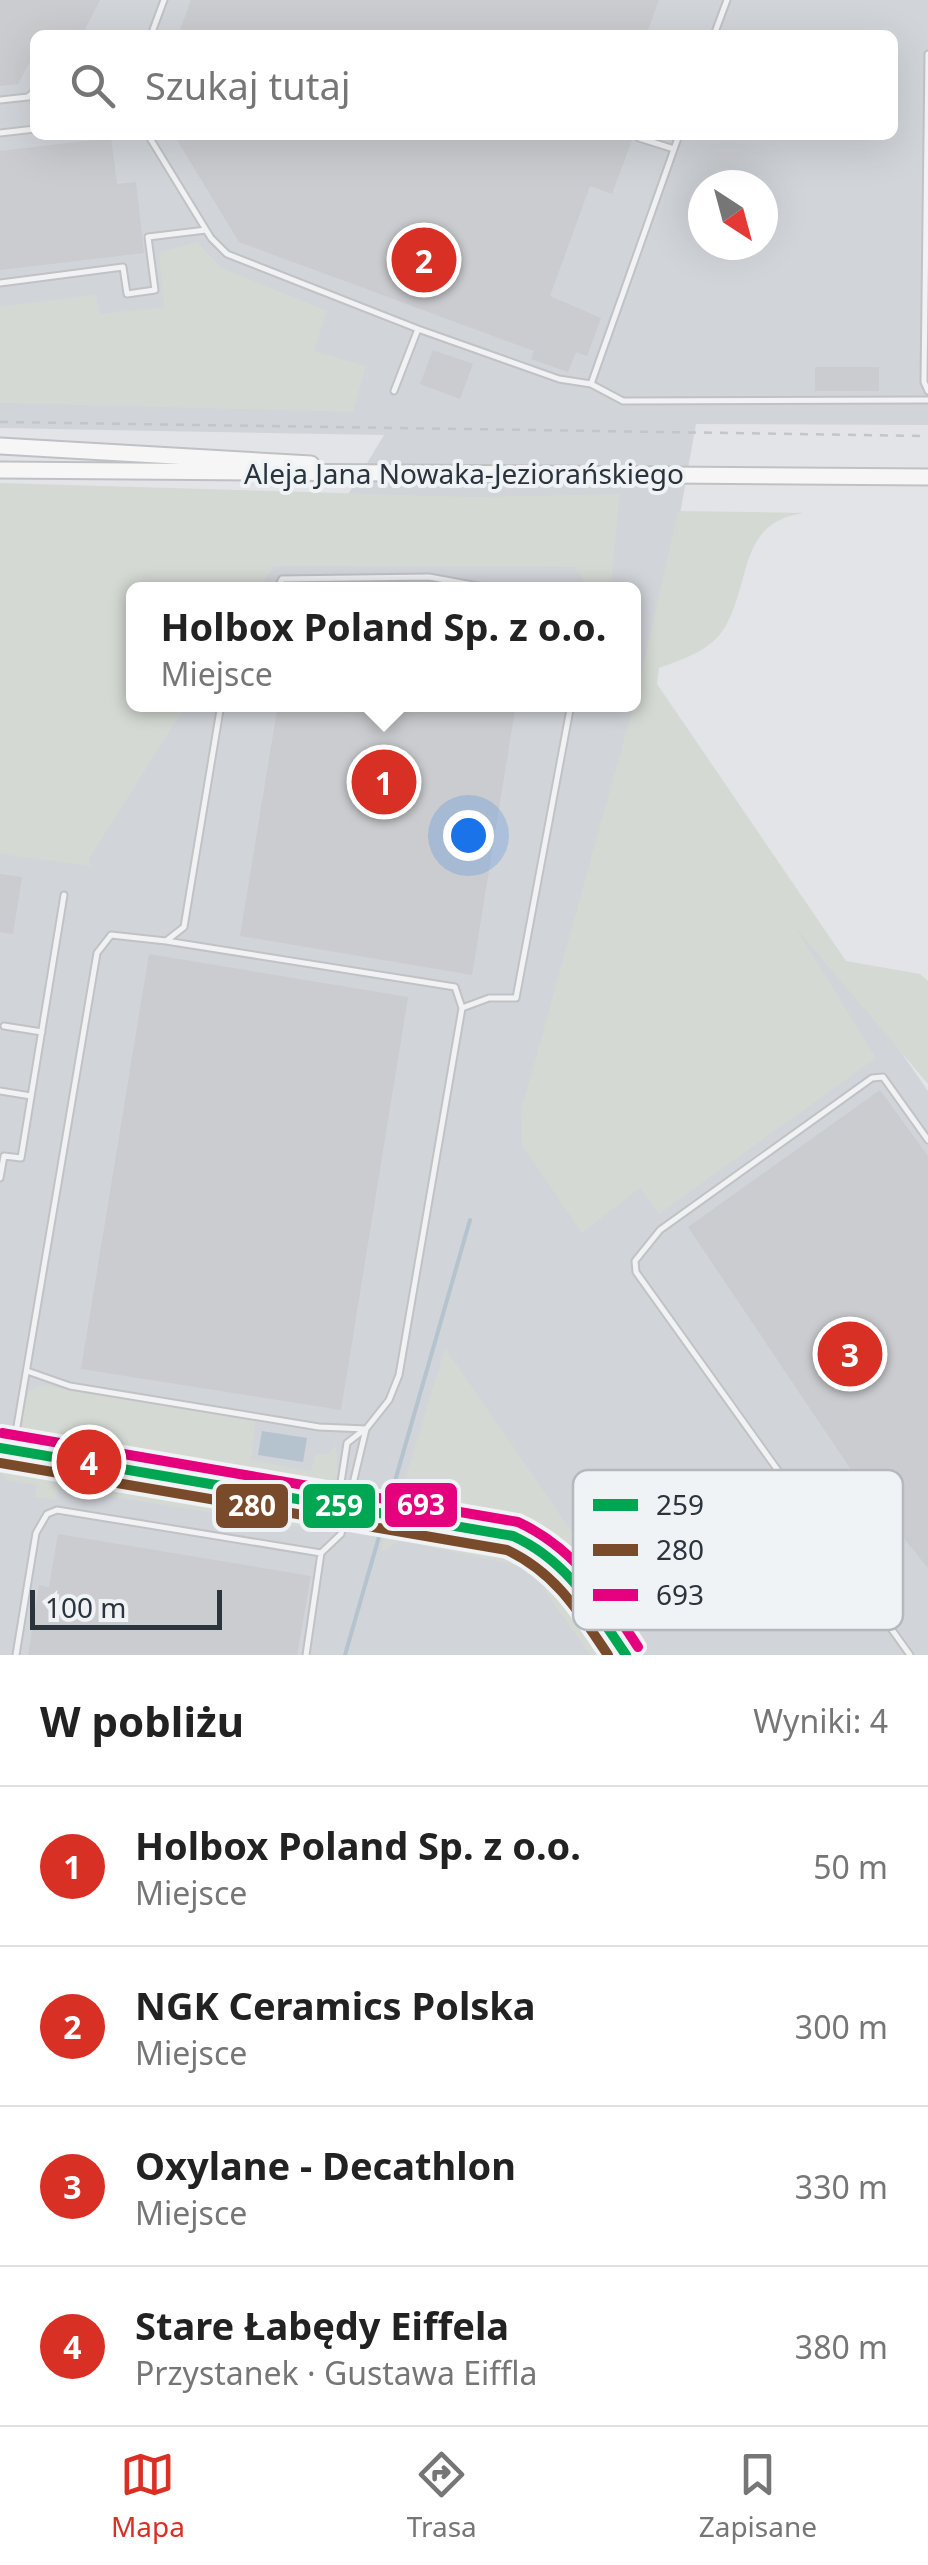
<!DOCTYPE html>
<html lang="pl">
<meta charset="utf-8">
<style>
:root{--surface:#fff;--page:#f6f6f6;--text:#222;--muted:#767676;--line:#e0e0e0;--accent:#d93025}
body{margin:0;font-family:"Noto Sans",sans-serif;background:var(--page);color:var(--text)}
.compass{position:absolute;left:688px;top:170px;width:90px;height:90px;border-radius:50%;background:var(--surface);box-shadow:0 10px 40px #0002;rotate:144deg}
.scale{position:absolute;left:30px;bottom:25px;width:192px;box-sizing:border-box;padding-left:10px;border:5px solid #2b333d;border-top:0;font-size:28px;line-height:35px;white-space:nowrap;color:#2b333d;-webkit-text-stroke:8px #f0f3f5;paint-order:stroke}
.you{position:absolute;left:468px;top:835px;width:35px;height:35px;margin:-25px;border:8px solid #fff;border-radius:50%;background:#1a73e8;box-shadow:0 0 0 15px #1a73e833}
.badge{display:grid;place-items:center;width:65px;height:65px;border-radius:50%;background:var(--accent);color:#fff;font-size:32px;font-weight:700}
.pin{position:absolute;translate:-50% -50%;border:5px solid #fff;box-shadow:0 2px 10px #0006}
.popup{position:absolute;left:126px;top:582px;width:515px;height:130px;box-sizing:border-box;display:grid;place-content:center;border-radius:15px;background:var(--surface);filter:drop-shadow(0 2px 8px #0005);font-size:32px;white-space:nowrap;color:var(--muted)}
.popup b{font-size:38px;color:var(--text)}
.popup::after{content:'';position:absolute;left:50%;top:100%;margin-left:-20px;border:20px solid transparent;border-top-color:var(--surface)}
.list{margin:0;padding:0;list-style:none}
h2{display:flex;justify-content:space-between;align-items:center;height:130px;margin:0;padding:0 40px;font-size:42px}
h2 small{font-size:32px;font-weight:400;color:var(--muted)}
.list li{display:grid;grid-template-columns:65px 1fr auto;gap:30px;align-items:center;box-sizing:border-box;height:160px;padding:0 40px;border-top:2px solid var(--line)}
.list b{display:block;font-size:38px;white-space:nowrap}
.list p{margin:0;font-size:32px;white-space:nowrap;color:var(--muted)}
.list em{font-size:32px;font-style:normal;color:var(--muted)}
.icon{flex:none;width:55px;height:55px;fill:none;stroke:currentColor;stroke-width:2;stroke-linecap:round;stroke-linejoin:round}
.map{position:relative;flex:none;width:928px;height:1655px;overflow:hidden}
.search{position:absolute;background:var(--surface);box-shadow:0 10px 40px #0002;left:30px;right:30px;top:30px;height:110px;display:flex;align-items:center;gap:25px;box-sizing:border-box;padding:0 35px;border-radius:15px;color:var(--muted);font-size:38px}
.sheet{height:770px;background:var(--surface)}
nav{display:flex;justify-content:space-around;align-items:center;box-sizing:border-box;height:140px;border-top:2px solid var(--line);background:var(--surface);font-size:28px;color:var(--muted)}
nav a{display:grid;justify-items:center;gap:5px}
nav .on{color:var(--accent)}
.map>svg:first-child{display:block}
</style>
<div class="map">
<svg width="928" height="1655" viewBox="0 0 928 1655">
<rect width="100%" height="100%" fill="#e2e4e7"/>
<path fill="#d1d4d9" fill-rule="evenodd" d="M0,0H928V425L696,424L649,689L928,1091V1655H0V846L185,705L634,704V590L258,589L273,566L349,493L384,435L0,428ZM35,35H893V135H35ZM703,185H763V245H703Z"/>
<path fill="#d4d9d3" d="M197,242L220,267L327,311L314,351L366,366L353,412L0,403V307L96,294L100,314L164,307L159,252Z
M0,483L471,497L620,494L611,589H590L575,567L273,566L258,589L134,590V704L186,705L89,859L91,866L0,854Z
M678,511L804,513C738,522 752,580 725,627C711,651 683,659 659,668L657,684L846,961L920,974L928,981V1084L796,928L876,1058L659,1214L640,1188L582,1233L522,1145L521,1111L634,704Z
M445,1348L585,1551L573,1559C528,1511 461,1510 399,1500Z
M42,1385L256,1419L251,1460L311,1471L316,1454H329L336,1445L338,1476L322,1490L30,1442C18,1427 24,1408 29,1391Z
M0,1459L319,1511L332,1526L329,1532L59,1488L56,1500L35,1497L37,1485L7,1480L0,1472Z
M358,1520L508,1546C556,1564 581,1615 610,1655H590L529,1568L401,1541L380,1552L387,1528L376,1525L373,1534L353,1532Z"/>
<path fill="#b4c3ce" d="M262,1431L307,1438L303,1462L258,1455Z"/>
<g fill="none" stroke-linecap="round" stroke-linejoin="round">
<path stroke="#b4c3ce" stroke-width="4" d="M345,1655L470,1220"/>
</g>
<path fill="#cacccf" d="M0,0H100L82,35H35V52L18,84L0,86Z
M191,0H659L646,35H178Z
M174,135H634L612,194L590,186L550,296L601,318L587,356L576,352L568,372L531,359L534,351L239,242Z
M111,138L117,184L136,182L144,253L0,270V151Z
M433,350L473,364L460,399L420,384Z
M815,367H879V391H815Z
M278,704H516L472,975L240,936Z
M0,874L22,877L13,934L0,932Z
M149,954L408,997L341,1410L81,1369Z
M880,1090L928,1156V1568L869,1496L827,1526L816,1510L858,1480L688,1227Z
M58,1534L311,1576L297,1655H28L39,1585L49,1587Z"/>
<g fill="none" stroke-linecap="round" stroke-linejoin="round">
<g stroke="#c0c2c5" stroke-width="9">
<path id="lane" d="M151,35L164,0
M714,35L727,0
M928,54L924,382L928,391
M0,100L28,97L35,91
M0,133L35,129
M148,135L211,238L227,254L418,329L559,379L591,384L679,135
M639,138L674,149
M0,283L123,267L127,294L155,290L148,237L206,230
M591,384L623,401L928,400
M394,391L418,329
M276,590L282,579L429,577L500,590
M166,941L455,987L462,1008L399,1375L389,1400L366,1429L341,1534L321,1553L306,1655
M462,1008L489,998H516L571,704
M4,1026L42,1032
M0,1091L31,1096
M0,1178L4,1156L21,1158L64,895
M27,1371L70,1386L319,1427L366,1429
M13,1450L97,953L111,935L166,941L184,927L221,704
M344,1503L339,1495L347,1443L365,1429
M16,1655L36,1533L47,1514L57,1510L321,1553
M910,1655L636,1272L635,1261L660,1230L872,1078L883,1077L928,1140"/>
</g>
<g stroke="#c0c2c5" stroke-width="14">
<path id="street" d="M0,1448L485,1528C567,1546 581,1591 626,1655"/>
</g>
<g stroke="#bfc1c4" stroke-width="19">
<path id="primary" d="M0,446L311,464
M0,470L928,477"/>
</g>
<path stroke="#c4c5c8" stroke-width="2.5" stroke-dasharray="8 8" stroke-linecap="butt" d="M0,422L928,436
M511,1522L525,1525L552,1543"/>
<use href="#lane" stroke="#f1f2f3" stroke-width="5"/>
<use href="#street" stroke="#f1f2f3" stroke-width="10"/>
<use href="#primary" stroke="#f6f6f6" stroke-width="15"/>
<g stroke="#f0f3f5" stroke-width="18">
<path id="bus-1" d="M0,1448L513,1536C568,1561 593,1607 626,1655"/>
</g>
<g stroke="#f0f3f5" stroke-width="18">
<path id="bus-2" d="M0,1463L507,1550C556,1573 579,1612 608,1655"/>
</g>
<g stroke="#f0f3f5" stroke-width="18">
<path id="bus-3" d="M2,1433L518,1522C576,1549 604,1595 638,1647"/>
</g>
<use href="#bus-1" stroke="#00a651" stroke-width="10"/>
<use href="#bus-2" stroke="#7a4b2a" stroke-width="10"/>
<use href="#bus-3" stroke="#e5007d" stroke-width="10"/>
</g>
<g text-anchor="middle" stroke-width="8" stroke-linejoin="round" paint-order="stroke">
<g font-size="28" fill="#2b333d" stroke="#f0f3f5">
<text x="464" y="484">Aleja Jana Nowaka-Jeziorańskiego</text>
</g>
</g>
<rect x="573" y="1470" width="330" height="160" rx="15" fill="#f0f3f5" stroke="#b5b9be" stroke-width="2.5"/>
<rect x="593" y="1499" width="45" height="12" fill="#00a651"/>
<rect x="593" y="1544" width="45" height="12" fill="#7a4b2a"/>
<rect x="593" y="1589" width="45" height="12" fill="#e5007d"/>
<g font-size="28" fill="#2b333d">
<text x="656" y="1515">259</text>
<text x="656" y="1560">280</text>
<text x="656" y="1605">693</text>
</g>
<g stroke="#f0f3f5" stroke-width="4">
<rect x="383" y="1481" width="76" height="48" rx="10" fill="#e5007d"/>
<rect x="301" y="1482" width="76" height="48" rx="10" fill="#00a651"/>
<rect x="214" y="1482" width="76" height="48" rx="10" fill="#7a4b2a"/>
</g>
<g font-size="28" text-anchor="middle" font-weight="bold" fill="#fff">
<text x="421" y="1515">693</text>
<text x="339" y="1516">259</text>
<text x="252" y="1516">280</text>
</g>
</svg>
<svg class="compass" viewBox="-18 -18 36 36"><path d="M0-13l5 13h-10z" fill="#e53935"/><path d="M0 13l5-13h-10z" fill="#767676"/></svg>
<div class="scale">100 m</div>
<div class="you"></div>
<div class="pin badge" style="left:384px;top:782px">1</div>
<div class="popup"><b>Holbox Poland Sp. z o.o.</b>Miejsce</div>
<div class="pin badge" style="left:424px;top:260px">2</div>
<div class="pin badge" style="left:850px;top:1354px">3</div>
<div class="pin badge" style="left:89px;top:1462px">4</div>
<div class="search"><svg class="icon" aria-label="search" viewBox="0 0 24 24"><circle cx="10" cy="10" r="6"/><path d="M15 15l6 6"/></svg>Szukaj tutaj</div>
</div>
<section class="sheet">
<h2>W pobliżu<small>Wyniki: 4</small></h2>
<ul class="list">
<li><span class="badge">1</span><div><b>Holbox Poland Sp. z o.o.</b><p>Miejsce</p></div><em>50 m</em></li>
<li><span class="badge">2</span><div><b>NGK Ceramics Polska</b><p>Miejsce</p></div><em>300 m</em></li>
<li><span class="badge">3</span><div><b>Oxylane - Decathlon</b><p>Miejsce</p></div><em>330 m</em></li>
<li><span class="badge">4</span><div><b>Stare Łabędy Eiffela</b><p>Przystanek · Gustawa Eiffla</p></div><em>380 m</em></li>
</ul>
</section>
<nav>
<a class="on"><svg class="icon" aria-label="map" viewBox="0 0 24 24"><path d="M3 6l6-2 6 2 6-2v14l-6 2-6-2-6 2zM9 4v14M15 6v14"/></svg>Mapa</a>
<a><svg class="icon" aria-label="directions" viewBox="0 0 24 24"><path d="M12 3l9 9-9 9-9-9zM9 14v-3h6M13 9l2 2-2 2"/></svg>Trasa</a>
<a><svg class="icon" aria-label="saved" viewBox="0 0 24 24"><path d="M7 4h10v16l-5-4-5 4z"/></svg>Zapisane</a>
</nav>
